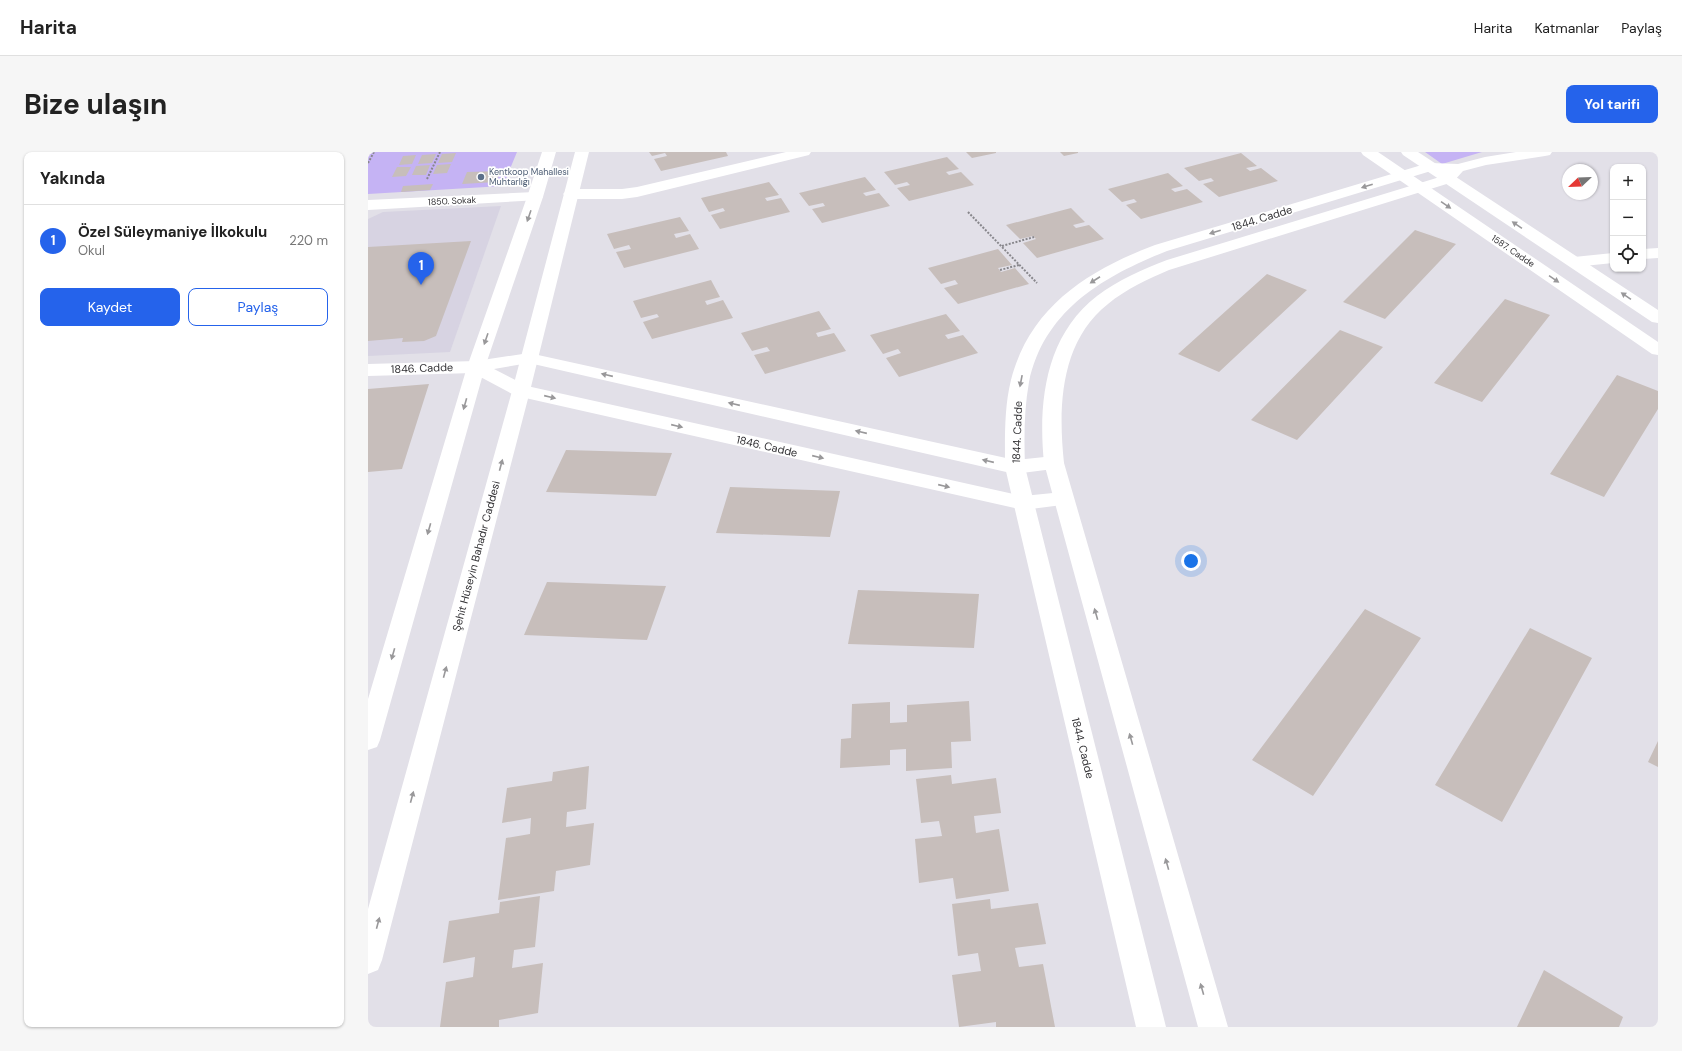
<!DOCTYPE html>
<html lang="tr">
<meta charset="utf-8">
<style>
:root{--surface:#fff;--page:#f6f6f6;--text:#222;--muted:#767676;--line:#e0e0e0;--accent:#2563eb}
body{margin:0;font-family:"DM Sans",sans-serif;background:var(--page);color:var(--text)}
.controls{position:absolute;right:12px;top:12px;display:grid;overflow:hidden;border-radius:8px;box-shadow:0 1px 3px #0004}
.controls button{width:36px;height:36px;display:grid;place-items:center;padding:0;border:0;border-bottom:1px solid var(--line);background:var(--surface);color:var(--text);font:20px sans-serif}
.compass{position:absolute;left:1194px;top:12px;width:36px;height:36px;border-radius:50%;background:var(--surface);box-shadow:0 1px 3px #0004;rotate:247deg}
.you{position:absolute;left:823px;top:409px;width:14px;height:14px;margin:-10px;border:3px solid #fff;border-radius:50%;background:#1a73e8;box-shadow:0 0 0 6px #1a73e833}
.badge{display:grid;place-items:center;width:26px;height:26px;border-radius:50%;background:var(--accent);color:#fff;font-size:13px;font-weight:700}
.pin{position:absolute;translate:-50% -33px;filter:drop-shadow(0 1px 2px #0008)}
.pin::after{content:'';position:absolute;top:21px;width:14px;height:12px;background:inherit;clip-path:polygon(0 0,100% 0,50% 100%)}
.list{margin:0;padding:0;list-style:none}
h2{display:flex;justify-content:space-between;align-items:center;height:52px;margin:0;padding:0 16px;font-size:17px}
h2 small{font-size:13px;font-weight:400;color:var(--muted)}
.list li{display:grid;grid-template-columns:26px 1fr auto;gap:12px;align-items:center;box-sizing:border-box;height:72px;padding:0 16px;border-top:1px solid var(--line)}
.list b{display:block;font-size:15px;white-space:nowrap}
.list p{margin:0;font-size:13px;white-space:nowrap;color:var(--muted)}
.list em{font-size:13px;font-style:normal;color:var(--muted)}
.actions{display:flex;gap:8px;padding:12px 16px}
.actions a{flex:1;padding:9px 0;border:1px solid var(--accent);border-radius:8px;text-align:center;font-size:14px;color:var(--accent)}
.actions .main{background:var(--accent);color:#fff}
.icon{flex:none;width:22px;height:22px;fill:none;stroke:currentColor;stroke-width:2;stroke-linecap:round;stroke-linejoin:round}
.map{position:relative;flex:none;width:1290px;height:875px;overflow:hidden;border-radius:8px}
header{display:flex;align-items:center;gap:24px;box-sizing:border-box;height:56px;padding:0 20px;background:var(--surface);border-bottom:1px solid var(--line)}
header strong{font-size:19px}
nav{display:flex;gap:22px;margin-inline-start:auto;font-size:14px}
.intro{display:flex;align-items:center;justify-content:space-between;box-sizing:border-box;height:96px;padding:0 24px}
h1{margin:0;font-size:28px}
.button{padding:10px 18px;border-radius:8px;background:var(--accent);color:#fff;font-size:14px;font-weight:700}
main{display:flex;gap:24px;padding:0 24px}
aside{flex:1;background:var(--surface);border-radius:8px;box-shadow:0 1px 3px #0004}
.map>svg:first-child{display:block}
</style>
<header>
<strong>Harita</strong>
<nav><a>Harita</a><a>Katmanlar</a><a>Paylaş</a></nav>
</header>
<div class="intro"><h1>Bize ulaşın</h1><a class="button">Yol tarifi</a></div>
<main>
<aside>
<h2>Yakında<small></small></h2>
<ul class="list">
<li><span class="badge">1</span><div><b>Özel Süleymaniye İlkokulu</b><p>Okul</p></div><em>220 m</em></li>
</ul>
<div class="actions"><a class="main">Kaydet</a><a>Paylaş</a></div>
</aside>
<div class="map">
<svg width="1290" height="875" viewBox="0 0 1290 875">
<rect width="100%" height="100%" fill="#e2e0e8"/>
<path fill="#d7d3e2" d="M133,54L82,200L0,204V67L15,60Z"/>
<path fill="#c5b3f4" d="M0,0H149L135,34L0,42Z
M1057,0H1114L1074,12Z"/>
<path fill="#c7bebb" d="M281,0H358L360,4L293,19L286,7L299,4L297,1L284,4Z
M598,0H628V1L604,6Z
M692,0H710V1L696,4Z
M88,1L84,10L70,11L74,2Z
M873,1L889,14L878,16L882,19L893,16L910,29L851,45L835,32L846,29L843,26L831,29L816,16Z
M68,2L64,11L50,12L54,3Z
M48,3L44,12L31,13L35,4Z
M579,5L591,17L578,20L581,23L593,20L606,33L541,49L529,36L542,33L539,30L527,33L516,20Z
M83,12L79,21L65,22L69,13Z
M62,13L58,23H44L48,14Z
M29,15H43L38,24L24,25Z
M133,19L128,30L94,32L99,20Z
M800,21L815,34L803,37L807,40L819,37L835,50L773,67L758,53L769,50L766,47L754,50L740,37Z
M497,25L508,38L495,41L498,44L511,41L522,54L454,71L444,57L457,54L455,51L441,54L431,41Z
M401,30L411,43L397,46L399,49L413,46L422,60L352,77L343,63L357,59L355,56L341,60L333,46Z
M65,32L62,38L33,40L35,34Z
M703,56L717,70L705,73L708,76L721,73L736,87L669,106L655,91L668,87L665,84L652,87L638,73Z
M312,65L321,79L306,82L308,86L322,82L331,97L256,116L248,100L263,97L261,93L246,97L239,82Z
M1047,78L1088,92L1017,167L975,150Z
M103,89L68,184L56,189L34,190L35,186L0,189V95Z
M630,97L644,113L630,116L633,120L647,116L661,132L590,152L576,136L590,132L587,128L573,132L560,116Z
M899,122L939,138L851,220L810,202Z
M343,128L352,145L337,149L339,153L355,148L365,166L284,187L275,170L291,165L289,162L273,166L265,149Z
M1137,147L1182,163L1114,250L1066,231Z
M451,159L463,177L448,181L450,185L466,181L478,199L397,222L386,203L402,199L399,195L384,199L373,181Z
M578,162L592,179L577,183L580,187L595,183L610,201L531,225L518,206L533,201L530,197L515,202L502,183Z
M972,178L1015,195L929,288L883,268Z
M1249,223L1290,239V257L1236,345L1182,322Z
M61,232L34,317L0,320V237Z
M198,298L304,301L288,344L178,340Z
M362,335L472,339L462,385L348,381Z
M179,430L298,434L279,488L156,483Z
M490,438L611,442L606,496L480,492Z
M997,457L1053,486L945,644L884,608Z
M1162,476L1224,506L1134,670L1067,633Z
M601,549L603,589L583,590L584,616L538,619V597L522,598V613L472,616L473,587L483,586L484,552L522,550V571L539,570V553Z
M1290,589V615L1280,610Z
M221,614L218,657L199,660L198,675L226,671L222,713L188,719L186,739L130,748L138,686L162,682L163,666L134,671L139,636L184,629L185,620Z
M583,623L584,632L628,626L633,661L606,664L608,681L631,677L641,739L588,747L585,726L551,731L547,687L574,684L571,669L553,671L548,627Z
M172,744L167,795L146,798L144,816L175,811L170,861L131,868V875H72L78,830L105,825L107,805L75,811L81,769L131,761L132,750Z
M622,747L623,757L670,751L678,792L647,796L651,815L675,812L687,875H628V870L591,875L584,823L613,819L610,801L590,804L584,752Z
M1176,818L1255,865L1251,875H1149Z"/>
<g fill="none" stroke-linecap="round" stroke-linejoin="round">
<path stroke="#88878c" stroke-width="2" stroke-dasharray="2 1.5" stroke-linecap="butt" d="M0,11L6,0
M59,27L72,0
M600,60L669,131
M634,94L666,85
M632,118L651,113"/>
<path fill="#fff" fill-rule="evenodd" d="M418,0H443L441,3L269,45L254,47H203L198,45L195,42L198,39L203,37H254L269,35Z
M167,40L172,42L175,45L172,48L0,58V48Z
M1290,96V106L1275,107V97Z
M1245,101V111L1206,115L1200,113L1198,110L1200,107L1206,105Z
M161,201L647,308L686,304L693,306L696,311L693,316L647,322L161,211L126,217L159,234L655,344L695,340L702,342L705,347L702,352L655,358L153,245L146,243L105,221L0,224V212L108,209Z"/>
<path fill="#fff" fill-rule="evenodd" d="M174,0H188L175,45L117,215L12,588L9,595L0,598V547L99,215L159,45Z
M207,0H221L162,239L14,808L10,818L0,822V757L144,239Z
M1148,0H1184L1182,3L1177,4L1118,13L1095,19L1085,30L801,118C780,127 758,137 740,152C692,190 690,255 696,311L860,875H830L676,311C670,251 677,184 729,144C750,128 775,117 799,108L1075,24L1078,20L1063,19L799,99C736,124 676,158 661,230C656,258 656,286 657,315L798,875H768L637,315C637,286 636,256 643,228C662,154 721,118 787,93L1057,12L1062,11L1090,12L1117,5Z"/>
<path fill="#fff" fill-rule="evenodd" d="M993,0H1010L1290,190V203L1284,202L995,3Z
M1033,0H1050L1290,158V171L1284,170L1035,3Z"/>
</g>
<defs><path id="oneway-solid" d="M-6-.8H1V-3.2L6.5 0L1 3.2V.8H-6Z"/></defs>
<g fill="#99989a">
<use href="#oneway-solid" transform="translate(999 34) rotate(163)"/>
<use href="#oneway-solid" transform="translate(1078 53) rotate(34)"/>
<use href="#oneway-solid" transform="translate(161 64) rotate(109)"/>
<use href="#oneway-solid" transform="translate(1149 73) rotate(-146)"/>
<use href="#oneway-solid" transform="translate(847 80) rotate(163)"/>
<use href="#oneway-solid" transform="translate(1186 127) rotate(34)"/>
<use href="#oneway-solid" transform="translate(727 128) rotate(147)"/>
<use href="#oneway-solid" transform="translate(1258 144) rotate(-146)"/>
<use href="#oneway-solid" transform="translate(118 187) rotate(109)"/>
<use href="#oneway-solid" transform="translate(239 223) rotate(-167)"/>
<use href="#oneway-solid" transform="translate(653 229) rotate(101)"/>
<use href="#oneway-solid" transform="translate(182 245) rotate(13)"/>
<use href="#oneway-solid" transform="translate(97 252) rotate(106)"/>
<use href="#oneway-solid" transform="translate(366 252) rotate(-167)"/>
<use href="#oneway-solid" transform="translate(309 274) rotate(13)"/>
<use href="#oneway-solid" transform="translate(493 280) rotate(-167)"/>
<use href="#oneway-solid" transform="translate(450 305) rotate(13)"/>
<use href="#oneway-solid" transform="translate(620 309) rotate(-167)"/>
<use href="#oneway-solid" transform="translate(133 313) rotate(-75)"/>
<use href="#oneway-solid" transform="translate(576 334) rotate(13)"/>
<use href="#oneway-solid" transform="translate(61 377) rotate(106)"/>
<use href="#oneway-solid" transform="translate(728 462) rotate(-106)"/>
<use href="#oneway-solid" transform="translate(25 502) rotate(106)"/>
<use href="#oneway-solid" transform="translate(77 520) rotate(-75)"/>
<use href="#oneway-solid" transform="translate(763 587) rotate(-106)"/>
<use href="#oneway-solid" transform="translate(44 645) rotate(-75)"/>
<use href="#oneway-solid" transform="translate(799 712) rotate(-106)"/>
<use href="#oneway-solid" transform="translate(10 771) rotate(-75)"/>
<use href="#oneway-solid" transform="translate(834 837) rotate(-106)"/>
</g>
<circle fill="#5c6f8a" stroke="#fff" stroke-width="1.5" cx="113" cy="25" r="4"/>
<g text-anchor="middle" stroke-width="3.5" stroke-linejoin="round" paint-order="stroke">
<g font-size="9" fill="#4e5e75" stroke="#fff" text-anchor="start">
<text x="121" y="23">Kentkoop Mahallesi<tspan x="121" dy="10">Muhtarlığı</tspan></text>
</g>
<g font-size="9" fill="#333235" stroke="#fff">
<text transform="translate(84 49) rotate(-3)" y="3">1850. Sokak</text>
<text transform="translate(1145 99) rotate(34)" y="3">1587. Cadde</text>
</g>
<g font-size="11" fill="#333235" stroke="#fff">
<text transform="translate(894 66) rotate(-17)" y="4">1844. Cadde</text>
<text transform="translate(54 216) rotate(-2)" y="4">1846. Cadde</text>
<text transform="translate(649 280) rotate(-88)" y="4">1844. Cadde</text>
<text transform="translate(399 294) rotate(13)" y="4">1846. Cadde</text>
<text transform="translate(108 404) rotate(-75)" y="4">Şehit Hüseyin Bahadır Caddesi</text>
<text transform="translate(715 596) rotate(76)" y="4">1844. Cadde</text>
</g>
</g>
</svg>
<div class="controls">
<button>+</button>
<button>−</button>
<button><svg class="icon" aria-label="locate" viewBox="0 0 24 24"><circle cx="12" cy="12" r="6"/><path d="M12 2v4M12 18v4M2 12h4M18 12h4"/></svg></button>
</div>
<svg class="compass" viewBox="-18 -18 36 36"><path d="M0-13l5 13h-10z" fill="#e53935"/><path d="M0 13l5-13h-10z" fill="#767676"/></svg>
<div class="you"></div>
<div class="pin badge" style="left:53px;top:133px">1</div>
</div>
</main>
